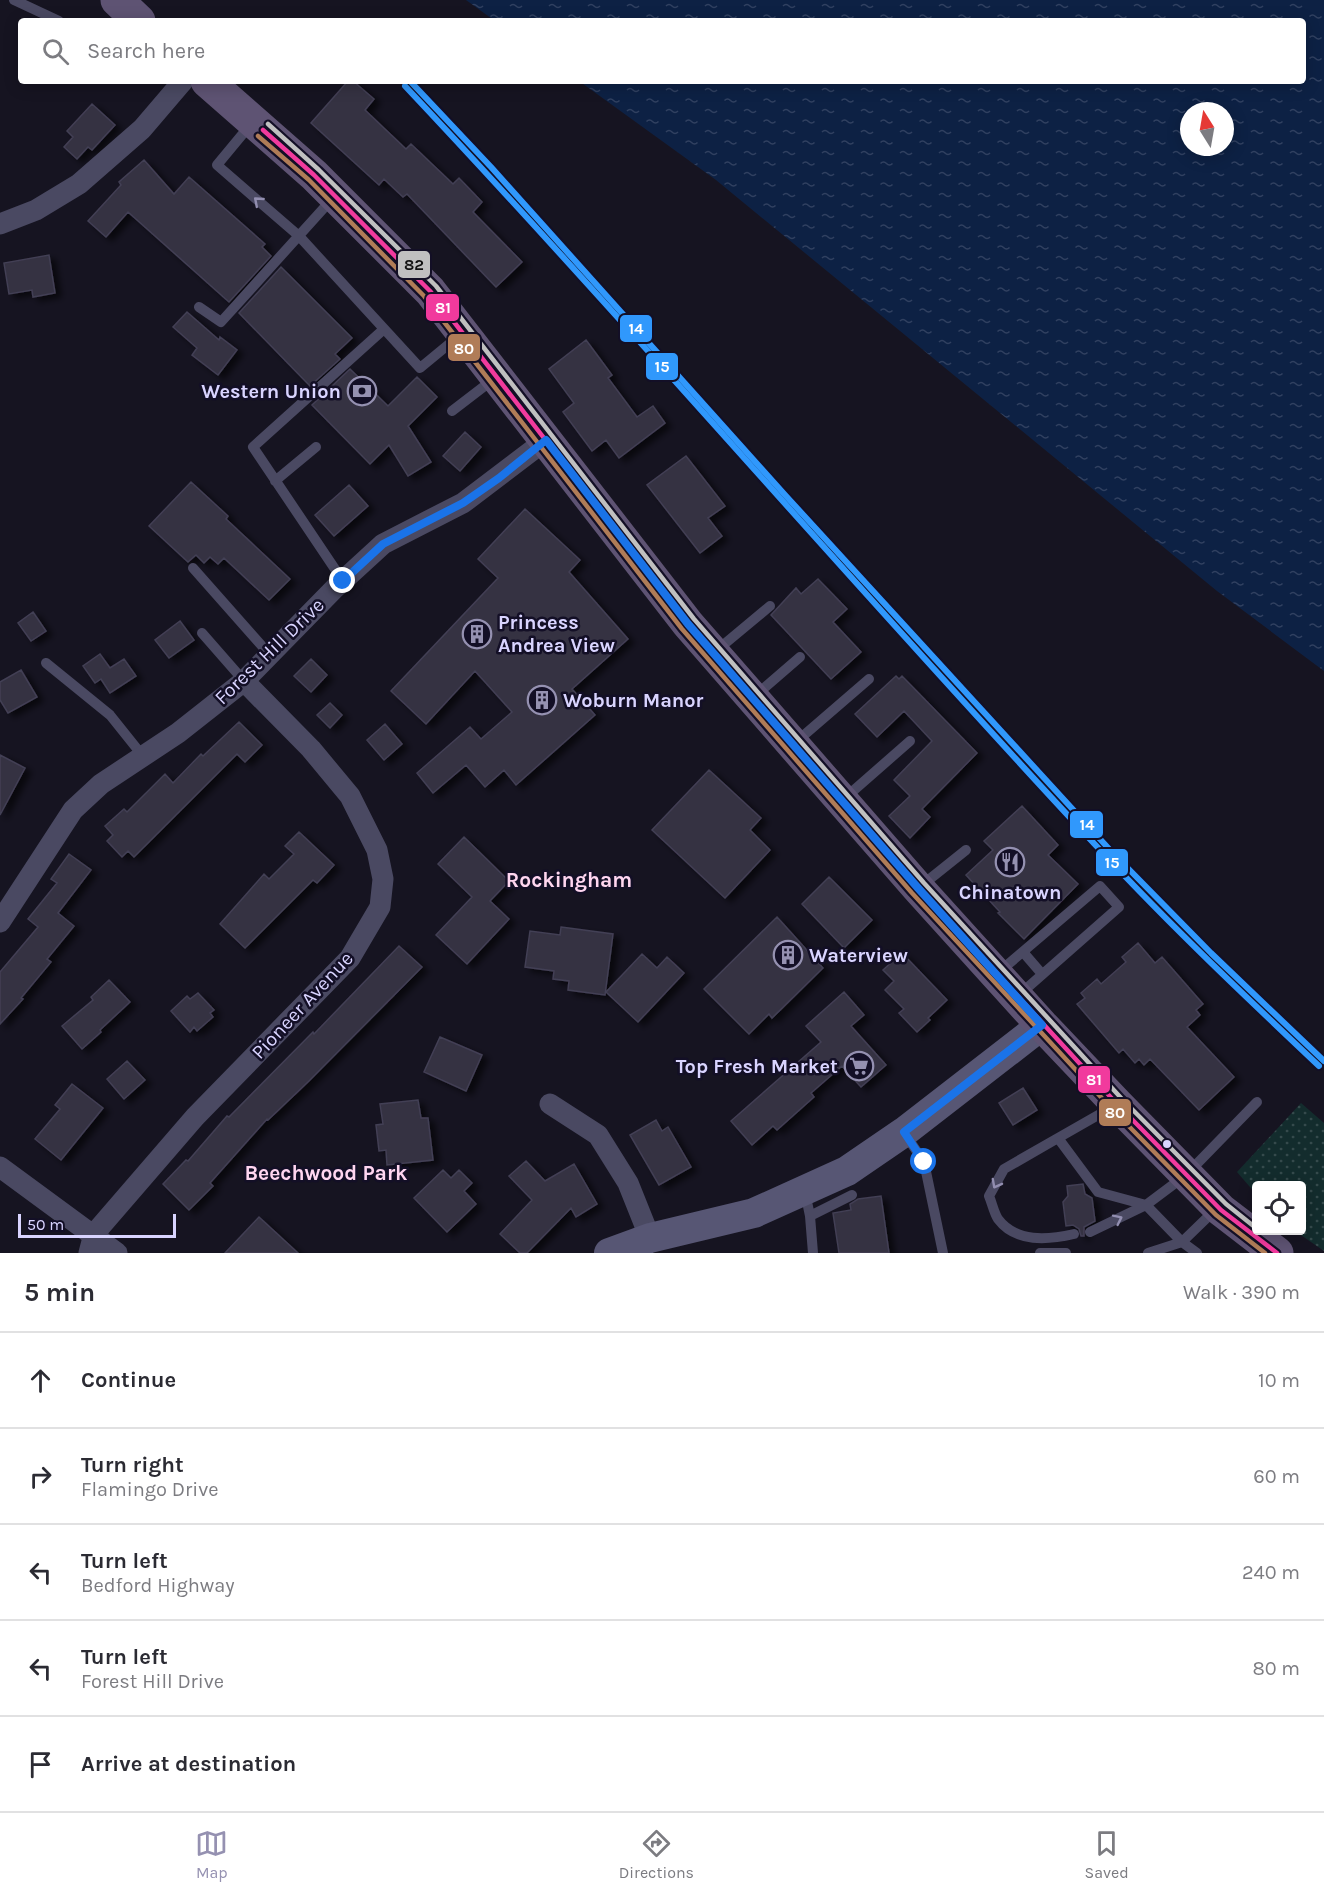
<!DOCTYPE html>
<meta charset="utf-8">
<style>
:root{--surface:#fff;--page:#f2f2f3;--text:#2b2b33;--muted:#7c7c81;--line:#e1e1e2;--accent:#9591b1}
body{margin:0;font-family:Karla,sans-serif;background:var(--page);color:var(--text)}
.controls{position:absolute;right:18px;bottom:18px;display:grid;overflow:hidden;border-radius:6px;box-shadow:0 3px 15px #0003}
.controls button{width:54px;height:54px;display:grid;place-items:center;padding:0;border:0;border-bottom:2px solid var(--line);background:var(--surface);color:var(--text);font:30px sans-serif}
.compass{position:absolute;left:1180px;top:102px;width:54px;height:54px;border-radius:50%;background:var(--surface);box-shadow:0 3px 15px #0003;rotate:349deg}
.scale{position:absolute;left:18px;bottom:15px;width:158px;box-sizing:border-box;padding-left:6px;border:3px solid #d9d4ff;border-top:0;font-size:16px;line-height:21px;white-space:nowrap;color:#d9d4ff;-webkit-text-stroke:4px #130f26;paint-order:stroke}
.stop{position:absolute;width:18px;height:18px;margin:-14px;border:4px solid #1a73e8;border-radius:50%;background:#fff}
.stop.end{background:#1a73e8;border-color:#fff;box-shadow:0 2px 6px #0008}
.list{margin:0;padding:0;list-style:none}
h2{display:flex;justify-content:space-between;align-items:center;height:78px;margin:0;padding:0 24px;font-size:26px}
h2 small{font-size:20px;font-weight:400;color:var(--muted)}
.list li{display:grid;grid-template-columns:39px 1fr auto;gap:18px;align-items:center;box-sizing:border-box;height:96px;padding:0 24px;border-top:2px solid var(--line)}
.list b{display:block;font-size:22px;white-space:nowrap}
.list p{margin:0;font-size:20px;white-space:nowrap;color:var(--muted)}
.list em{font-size:20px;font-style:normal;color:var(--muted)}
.icon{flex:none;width:33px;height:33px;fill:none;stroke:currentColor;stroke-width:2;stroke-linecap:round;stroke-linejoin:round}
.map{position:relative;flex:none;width:1324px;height:1253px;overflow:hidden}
.search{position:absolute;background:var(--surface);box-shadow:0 3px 15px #0003;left:18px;right:18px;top:18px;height:66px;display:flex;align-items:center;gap:15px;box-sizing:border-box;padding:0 21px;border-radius:6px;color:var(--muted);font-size:22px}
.sheet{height:558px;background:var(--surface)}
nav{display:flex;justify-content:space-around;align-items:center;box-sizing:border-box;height:84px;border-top:2px solid var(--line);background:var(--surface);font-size:16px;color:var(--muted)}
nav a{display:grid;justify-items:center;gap:3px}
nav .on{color:var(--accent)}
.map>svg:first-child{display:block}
</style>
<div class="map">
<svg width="1324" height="1253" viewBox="0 0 1324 1253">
<defs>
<pattern id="park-dots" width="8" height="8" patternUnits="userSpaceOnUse" patternTransform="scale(1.5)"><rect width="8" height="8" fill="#132c2d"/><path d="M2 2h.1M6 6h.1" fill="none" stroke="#354a4c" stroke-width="1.8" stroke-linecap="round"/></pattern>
<pattern id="water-ripples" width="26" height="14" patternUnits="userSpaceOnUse" patternTransform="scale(1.5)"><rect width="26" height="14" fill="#0d2144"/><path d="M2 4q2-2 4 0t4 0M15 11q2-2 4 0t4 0" fill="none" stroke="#304060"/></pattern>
<filter id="shadow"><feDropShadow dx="6" dy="4" stdDeviation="3" flood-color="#0009"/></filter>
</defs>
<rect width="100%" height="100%" fill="#161421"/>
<path fill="url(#park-dots)" d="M1301,1103L1324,1123V1251L1295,1231L1302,1230V1186H1256V1194L1237,1172Z"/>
<path fill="url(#water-ripples)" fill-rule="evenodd" d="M466,0H1324V671L1217,591L716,180L579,81H1303V21H495ZM1189,111H1225V147H1189Z"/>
<path fill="#343243" stroke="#433f54" stroke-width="1.5" filter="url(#shadow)" d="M348,81H353L374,99L365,110L406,149L411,144L453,184L459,178L482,202L473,212L522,262L496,287L407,194L403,197L384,179L379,185L311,123Z
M92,104L115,125L92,150L88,147L77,159L64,147L73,137L67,131Z
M144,160L174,194L189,177L265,244L262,247L271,256L229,302L128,212L106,237L88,221L121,185L119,182Z
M49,255L55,293L33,297L32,290L9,294L4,263Z
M281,267L352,338L335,354L340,359L310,386L239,313Z
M187,312L219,340L220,337L237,350L218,375L192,355L197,348L173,327Z
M586,340L612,375L608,378L637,417L653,406L665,423L619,458L606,440L592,451L563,412L574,403L549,369Z
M350,369L388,406L417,377L437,397L408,426L431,462L408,476L389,445L370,464L312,405Z
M465,432L481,447L460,471L443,456Z
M686,456L725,506L708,518L722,536L700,553L647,485Z
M191,482L228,516L226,519L290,579L269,600L224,558L218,564L210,557L204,563L196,555L188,562L149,526Z
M349,485L368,506L334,536L315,515Z
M525,509L580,560L569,572L628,639L572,689L595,715L516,785L504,770L485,787L466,765L433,793L417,773L470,727L481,739L512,712L475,671L426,724L391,691L498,578L478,559Z
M818,579L847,609L833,622L861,652L831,679L771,615L796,588L801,594Z
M33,612L46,631L31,641L18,623Z
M180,621L194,640L169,658L155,640Z
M100,654L110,668L124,659L136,676L110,693L101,679L95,683L83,666Z
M311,659L327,675L311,692L294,676Z
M21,670L37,697L8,713L0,700V682Z
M896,676L899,679L902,676L977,753L922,809L930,817L910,838L889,816L910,796L894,780L932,741L904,711L877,737L855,714Z
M330,703L342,715L330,728L317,715Z
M239,722L262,745L245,762L237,754L134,857L128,851L122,857L107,841L113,835L105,826L124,809L127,812L165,774L173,783L201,754L203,756Z
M385,724L402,744L384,760L367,740Z
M0,755L25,768L0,815Z
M709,770L761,818L750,830L770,850L725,898L652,830Z
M1022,806L1058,845L1048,855L1078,884L1024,939L998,913L1000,912L966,875L993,850L984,841Z
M299,832L334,865L317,883L313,880L245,948L220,924L264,874L269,879L294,854L285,846Z
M464,837L509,881L490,901L509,919L467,964L436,935L472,897L438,864Z
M69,854L91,870L58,913L74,926L47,959L51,962L21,998L23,999L0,1024V972L38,927L28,919L57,883L51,879Z
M829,877L872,920L844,948L802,904Z
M777,917L823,968L772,1018L769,1014L749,1034L704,989Z
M561,927L613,934L605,995L568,990L569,981L553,979L554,971L525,967L530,931L560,935Z
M1138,943L1155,963L1162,957L1203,1004L1196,1010L1200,1015L1187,1027L1234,1077L1199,1110L1150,1059L1144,1065L1139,1059L1135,1063L1123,1049L1119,1053L1077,1004L1085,998L1081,993L1097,979L1101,984L1126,962L1122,957Z
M399,946L422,967L309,1081L268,1120L267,1119L210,1183L213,1186L189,1210L163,1184L186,1160L188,1161L227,1116L229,1117L313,1032L314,1034Z
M902,953L947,1000L928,1018L930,1020L917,1032L899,1013L904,1009L885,990L894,981L883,970Z
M642,954L657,968L667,957L684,973L638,1022L606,992Z
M109,980L130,1002L100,1030L101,1032L82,1049L62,1026L93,1000L91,997Z
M844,992L864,1015L851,1026L886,1065L861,1087L842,1066L811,1093L814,1097L777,1130L773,1126L752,1145L731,1121L821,1042L806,1026Z
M198,993L214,1010L210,1013L213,1017L197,1031L194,1027L190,1032L171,1011L187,996L190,999Z
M440,1037L482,1055L466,1091L424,1072Z
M127,1061L145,1080L124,1099L107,1079Z
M72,1084L103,1108L61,1160L35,1139L60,1109L55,1105Z
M1023,1088L1037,1110L1013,1125L999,1103Z
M418,1100L421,1118H428L433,1160L387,1165L386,1150L379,1151L376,1125L383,1124L380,1104Z
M656,1120L662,1131L668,1127L691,1167L659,1185L630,1135Z
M526,1161L545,1181L574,1164L597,1204L576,1217L571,1208L527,1253H520L500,1234L532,1200L509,1176Z
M443,1170L451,1178L459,1170L472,1183L464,1191L476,1204L447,1232L414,1198Z
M1083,1184L1085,1194L1092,1198L1095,1221L1084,1227V1236H1081L1079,1229L1073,1225L1066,1226L1063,1202L1068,1196L1067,1186Z
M881,1196L889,1253H839L833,1213L851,1210L850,1204L858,1199Z
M259,1217L298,1253H225Z"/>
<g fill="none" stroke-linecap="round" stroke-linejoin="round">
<path stroke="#4a4962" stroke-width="10" d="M14,0L59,21
M251,124L217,165L299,236L420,368L460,335
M199,307L221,322L332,199
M452,411L495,378
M275,481L316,447
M193,568L270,655
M343,581L253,447L384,329
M202,633L244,681
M716,651L770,606
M46,663L110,715L142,755
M755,696L800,657
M796,742L869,679
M845,798L910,741
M921,886L966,850
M1023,952L1042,974
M999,972L1100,886L1119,907L1019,995
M1114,1106L1058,1138L1098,1192L1146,1205L1186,1175L1257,1102
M905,1134L924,1162L943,1253
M1058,1138L1004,1169L989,1196C992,1203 994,1213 998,1219C1016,1243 1048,1240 1074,1234
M805,1192L810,1216L813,1253
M810,1216L852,1195
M1090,1232L1146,1205L1182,1242L1148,1253
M1040,1253H1066
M1197,1253L1182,1242L1216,1209"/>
<path stroke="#4a4962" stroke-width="21" d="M0,224L36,210L79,184L142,129L183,81
M0,922L73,810L101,784L178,733L244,681L335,588L383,544L463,503L546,440
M550,1104L598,1135L628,1183L650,1238
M0,1167L117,1253
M89,1253L94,1234L195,1117L350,958L380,907L383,879L377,850L350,796L311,749L244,681"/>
<path stroke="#575674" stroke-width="30" d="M609,1253L650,1238L754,1213L847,1171L904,1132L1042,1025"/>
<path stroke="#5e5373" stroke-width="33" d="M117,0L139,21
M207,81L314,175L430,291L688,624L918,888L1042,1025L1117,1104L1221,1210L1277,1253"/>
<g stroke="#130f26" stroke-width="9">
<path id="bus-1" d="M263,130L314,175L430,291L688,624L918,888L1117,1104L1221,1210L1277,1253"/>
</g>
<g stroke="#130f26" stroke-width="9">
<path id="bus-2" d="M258,136L309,180L424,296L682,629L912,893L1112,1109L1216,1215L1265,1253"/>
</g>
<g stroke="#130f26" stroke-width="9">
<path id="bus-3" d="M268,124L319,170L436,286L694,619L924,883L1122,1099L1226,1204L1256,1228"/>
</g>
<use href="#bus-1" stroke="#f13a9d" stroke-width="4.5"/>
<use href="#bus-2" stroke="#b07c57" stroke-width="4.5"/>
<use href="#bus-3" stroke="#c0c0c0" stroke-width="4.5"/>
<g stroke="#130f26" stroke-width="10">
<path id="rail-1" d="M410,81L491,167L786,496L1110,850L1211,953L1324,1061"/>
</g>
<g stroke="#130f26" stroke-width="10">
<path id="rail-2" d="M405,86C642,338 867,601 1103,853C1172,927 1246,997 1319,1066"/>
</g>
<use href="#rail-1" stroke="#3098fc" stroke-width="6"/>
<use href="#rail-2" stroke="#3098fc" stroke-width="6"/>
</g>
<defs><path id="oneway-chevron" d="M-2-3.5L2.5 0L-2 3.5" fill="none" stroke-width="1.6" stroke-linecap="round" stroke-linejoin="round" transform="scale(1.5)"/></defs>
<g stroke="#928eb0">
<use href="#oneway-chevron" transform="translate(258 201) rotate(-139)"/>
<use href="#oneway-chevron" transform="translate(996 1184) rotate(118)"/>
<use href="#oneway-chevron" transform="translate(1118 1219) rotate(-26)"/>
</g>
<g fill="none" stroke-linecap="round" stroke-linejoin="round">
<path stroke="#1a73e8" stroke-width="8" d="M343,581L383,544L463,503L499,478L546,440L688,624L918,888L1042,1025L904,1132L924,1162"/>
</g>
<defs>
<g id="bank-ring" transform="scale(1.5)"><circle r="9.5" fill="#130f26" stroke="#9591b1" stroke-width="1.5"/><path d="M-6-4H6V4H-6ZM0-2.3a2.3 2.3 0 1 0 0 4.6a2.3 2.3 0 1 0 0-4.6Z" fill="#9591b1"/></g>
<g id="building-ring" transform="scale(1.5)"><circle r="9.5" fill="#130f26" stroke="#9591b1" stroke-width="1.5"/><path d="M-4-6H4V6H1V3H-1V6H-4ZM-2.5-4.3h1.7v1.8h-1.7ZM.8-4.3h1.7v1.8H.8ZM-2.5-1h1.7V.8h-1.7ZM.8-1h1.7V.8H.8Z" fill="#9591b1"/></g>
<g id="restaurant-ring" transform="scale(1.5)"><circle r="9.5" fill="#130f26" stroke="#9591b1" stroke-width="1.5"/><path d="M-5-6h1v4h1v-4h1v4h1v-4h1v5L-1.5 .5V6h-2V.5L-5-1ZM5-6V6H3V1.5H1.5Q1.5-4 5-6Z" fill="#9591b1"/></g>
<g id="supermarket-ring" transform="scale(1.5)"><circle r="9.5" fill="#130f26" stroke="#9591b1" stroke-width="1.5"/><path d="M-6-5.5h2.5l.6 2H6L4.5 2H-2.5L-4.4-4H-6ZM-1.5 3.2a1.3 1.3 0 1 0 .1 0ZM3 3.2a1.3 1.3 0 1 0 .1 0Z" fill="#9591b1"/></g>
</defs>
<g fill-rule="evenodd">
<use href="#bank-ring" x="362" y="391"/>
<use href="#building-ring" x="477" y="634"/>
<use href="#building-ring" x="542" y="700"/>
<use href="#restaurant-ring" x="1010" y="862"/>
<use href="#building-ring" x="788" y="955"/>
<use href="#supermarket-ring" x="859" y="1066"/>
</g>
<circle fill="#d9d4ff" stroke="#130f26" stroke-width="2" cx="1167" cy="1144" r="5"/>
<g text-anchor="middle" stroke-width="5" stroke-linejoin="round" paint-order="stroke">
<g font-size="20" font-weight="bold" fill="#d9d4ff" stroke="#130f26" text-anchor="start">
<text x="341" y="398" text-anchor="end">Western Union</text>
<text x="498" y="629">Princess<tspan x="498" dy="23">Andrea View</tspan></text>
<text x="563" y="707">Woburn Manor</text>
<text x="1010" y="899" text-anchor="middle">Chinatown</text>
<text x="809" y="962">Waterview</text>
<text x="838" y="1073" text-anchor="end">Top Fresh Market</text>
</g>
<g font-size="20" fill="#d9d4ff" stroke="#130f26">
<text transform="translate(269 651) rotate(-44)" y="7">Forest Hill Drive</text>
<text transform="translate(302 1005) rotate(-47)" y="7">Pioneer Avenue</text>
</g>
<g font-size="21" font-weight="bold" fill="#ffd6f0" stroke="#130f26">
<text x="569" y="887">Rockingham</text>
<text x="326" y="1180">Beechwood Park</text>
</g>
</g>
<g stroke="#130f26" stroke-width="2">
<rect x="397" y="250" width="34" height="29" rx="6" fill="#c0c0c0"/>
<rect x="425" y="293" width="35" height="29" rx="6" fill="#f13a9d"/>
<rect x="619" y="314" width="34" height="29" rx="6" fill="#3098fc"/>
<rect x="447" y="333" width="34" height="29" rx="6" fill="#b07c57"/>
<rect x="645" y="352" width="34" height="29" rx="6" fill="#3098fc"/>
<rect x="1069" y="810" width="35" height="29" rx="6" fill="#3098fc"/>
<rect x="1095" y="848" width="34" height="29" rx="6" fill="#3098fc"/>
<rect x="1077" y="1065" width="34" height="29" rx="6" fill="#f13a9d"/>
<rect x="1098" y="1098" width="34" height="29" rx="6" fill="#b07c57"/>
</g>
<g font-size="16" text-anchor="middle" font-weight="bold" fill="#fff">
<text x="443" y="313">81</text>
<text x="636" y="334">14</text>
<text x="464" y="354">80</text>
<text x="662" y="372">15</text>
<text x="1087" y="830">14</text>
<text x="1112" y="868">15</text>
<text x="1094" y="1085">81</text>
<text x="1115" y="1118">80</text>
</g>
<g font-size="16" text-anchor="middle" font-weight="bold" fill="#111">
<text x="414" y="270">82</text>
</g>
</svg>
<div class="controls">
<button><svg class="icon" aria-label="locate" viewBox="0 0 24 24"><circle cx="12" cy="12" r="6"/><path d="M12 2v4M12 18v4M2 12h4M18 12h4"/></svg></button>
</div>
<svg class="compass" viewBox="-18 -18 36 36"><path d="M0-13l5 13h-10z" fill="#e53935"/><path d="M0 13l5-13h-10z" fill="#7c7c81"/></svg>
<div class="scale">50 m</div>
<div class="stop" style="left:924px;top:1162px"></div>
<div class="stop end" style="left:343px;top:581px"></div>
<div class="search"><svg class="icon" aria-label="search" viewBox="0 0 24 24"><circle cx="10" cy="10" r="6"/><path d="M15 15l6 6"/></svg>Search here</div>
</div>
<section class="sheet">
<h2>5 min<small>Walk · 390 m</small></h2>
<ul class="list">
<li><svg class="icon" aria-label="ahead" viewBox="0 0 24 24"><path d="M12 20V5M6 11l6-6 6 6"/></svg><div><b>Continue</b></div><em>10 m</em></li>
<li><svg class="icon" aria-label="right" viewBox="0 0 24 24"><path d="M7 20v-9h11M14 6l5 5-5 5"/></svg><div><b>Turn right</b><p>Flamingo Drive</p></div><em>60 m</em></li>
<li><svg class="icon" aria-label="left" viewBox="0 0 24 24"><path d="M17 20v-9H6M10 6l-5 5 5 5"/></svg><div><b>Turn left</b><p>Bedford Highway</p></div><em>240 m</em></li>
<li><svg class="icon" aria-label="left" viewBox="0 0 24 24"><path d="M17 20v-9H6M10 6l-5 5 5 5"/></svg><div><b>Turn left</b><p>Forest Hill Drive</p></div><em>80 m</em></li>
<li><svg class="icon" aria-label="arrive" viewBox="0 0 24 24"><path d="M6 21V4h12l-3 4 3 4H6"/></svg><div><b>Arrive at destination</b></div></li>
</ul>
</section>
<nav>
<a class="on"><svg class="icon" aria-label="map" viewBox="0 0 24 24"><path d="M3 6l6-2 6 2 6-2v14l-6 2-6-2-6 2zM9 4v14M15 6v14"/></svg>Map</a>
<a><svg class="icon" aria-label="directions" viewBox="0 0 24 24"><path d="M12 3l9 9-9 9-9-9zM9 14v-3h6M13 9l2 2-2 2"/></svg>Directions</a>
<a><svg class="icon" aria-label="saved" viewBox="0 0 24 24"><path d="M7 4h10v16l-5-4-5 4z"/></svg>Saved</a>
</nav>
